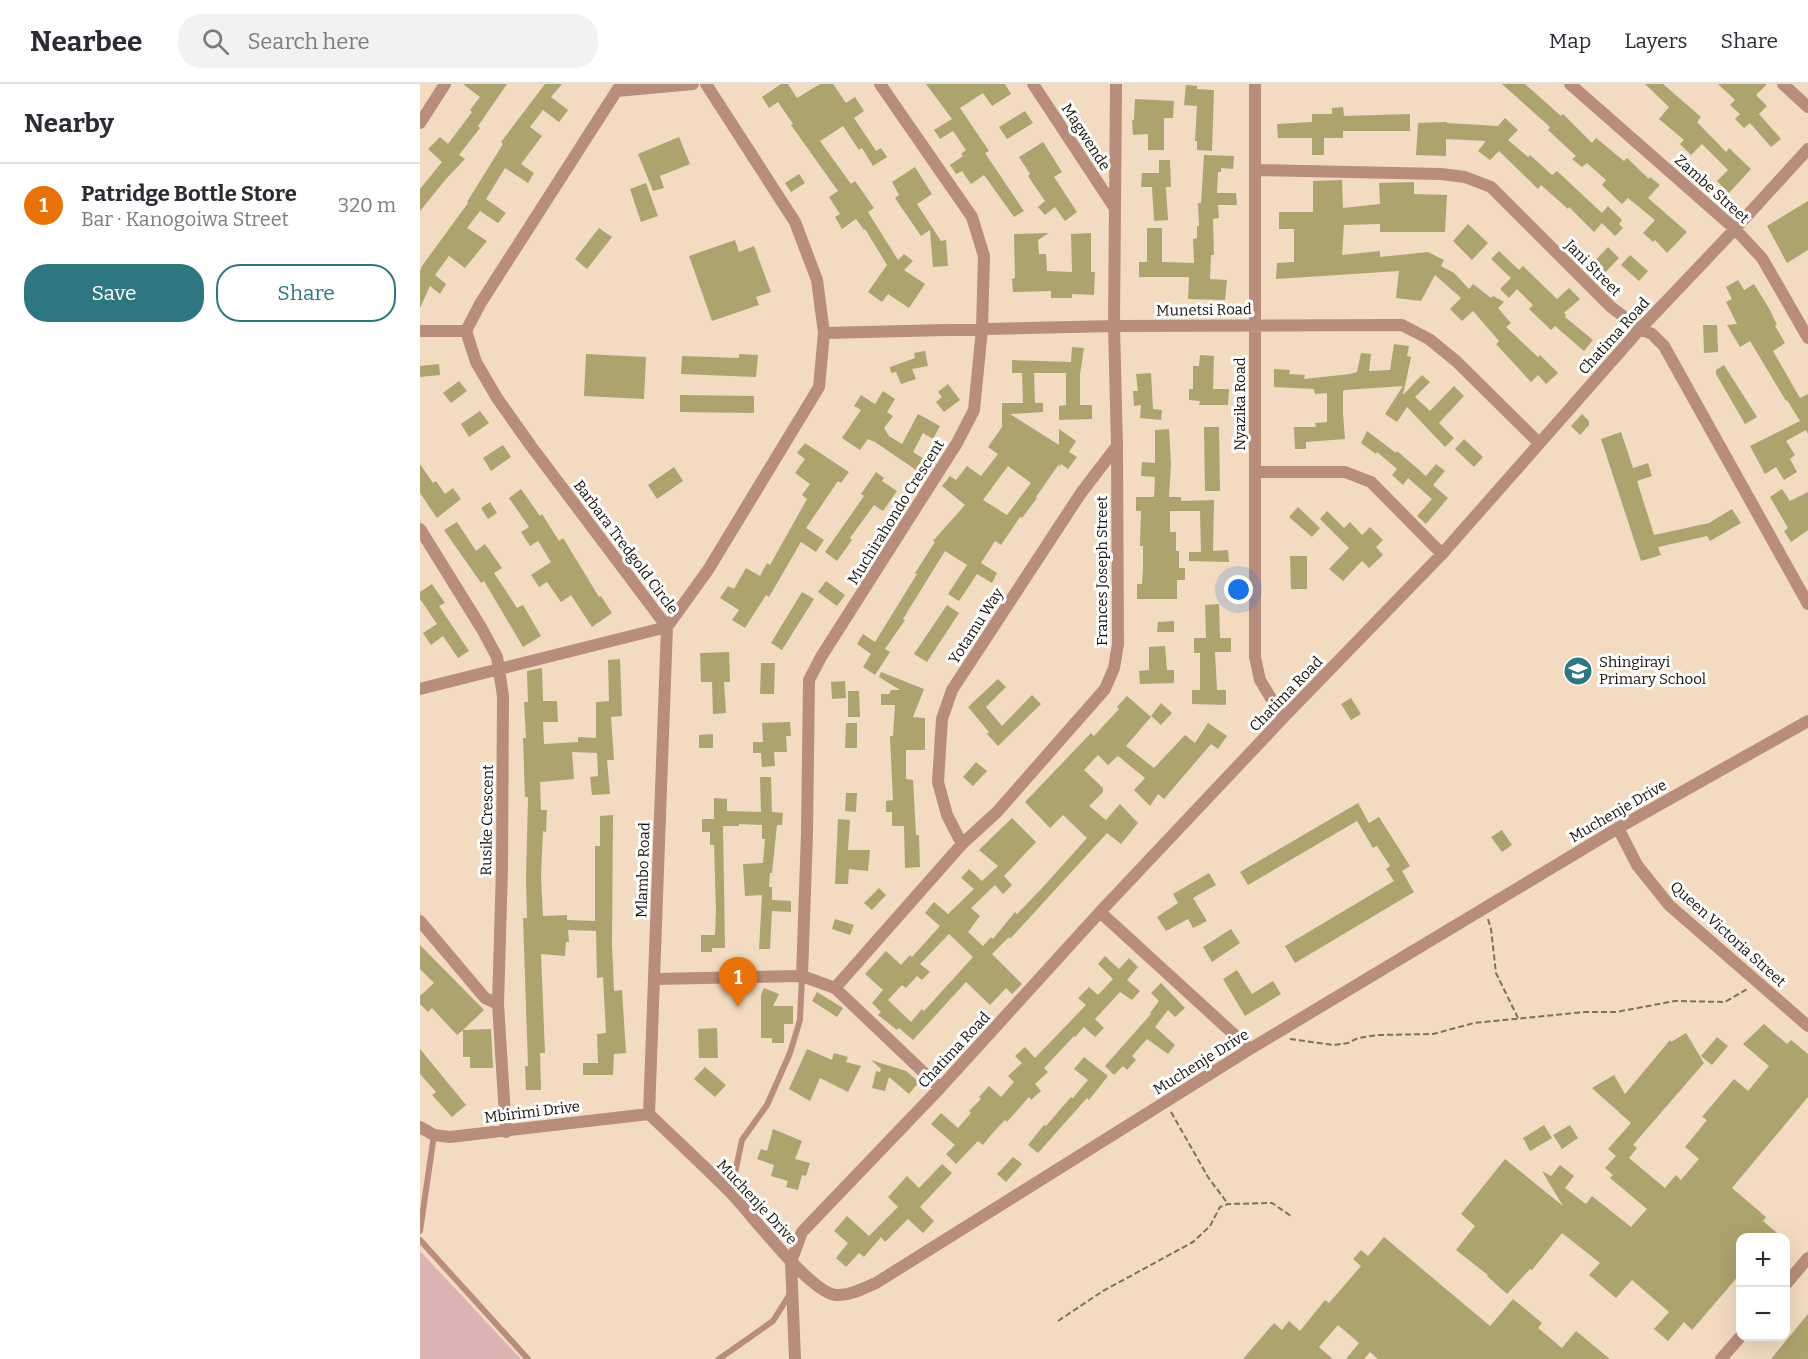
<!DOCTYPE html>
<meta charset="utf-8">
<style>
:root{--surface:#fff;--page:#f2f2f3;--text:#2b2b33;--muted:#7c7c81;--line:#e1e1e2;--accent:#2f7780}
body{margin:0;font-family:Bitter,serif;background:var(--page);color:var(--text)}
.controls{position:absolute;right:18px;bottom:18px;display:grid;overflow:hidden;border-radius:12px;box-shadow:0 6px 24px #0002}
.controls button{width:54px;height:54px;display:grid;place-items:center;padding:0;border:0;border-bottom:2px solid var(--line);background:var(--surface);color:var(--text);font:30px sans-serif}
.you{position:absolute;left:819px;top:506px;width:21px;height:21px;margin:-15px;border:4px solid #fff;border-radius:50%;background:#1a73e8;box-shadow:0 0 0 9px #1a73e833}
.badge{display:grid;place-items:center;width:39px;height:39px;border-radius:50%;background:var(--accent);color:#fff;font-size:20px;font-weight:700}
.pin{position:absolute;translate:-50% -50px;filter:drop-shadow(0 2px 3px #0008)}
.pin::after{content:'';position:absolute;top:32px;width:21px;height:18px;background:inherit;clip-path:polygon(0 0,100% 0,50% 100%)}
.list{margin:0;padding:0;list-style:none}
h2{display:flex;justify-content:space-between;align-items:center;height:78px;margin:0;padding:0 24px;font-size:26px}
h2 small{font-size:20px;font-weight:400;color:var(--muted)}
.list li{display:grid;grid-template-columns:39px 1fr auto;gap:18px;align-items:center;box-sizing:border-box;height:84px;padding:0 24px;border-top:2px solid var(--line)}
.list b{display:block;font-size:22px;white-space:nowrap}
.list p{margin:0;font-size:20px;white-space:nowrap;color:var(--muted)}
.list em{font-size:20px;font-style:normal;color:var(--muted)}
.actions{display:flex;gap:12px;padding:18px 24px}
.actions a{flex:1;padding:14px 0;border:2px solid var(--accent);border-radius:24px;text-align:center;font-size:21px;color:var(--accent)}
.actions .main{background:var(--accent);color:#fff}
.icon{flex:none;width:33px;height:33px;fill:none;stroke:currentColor;stroke-width:2;stroke-linecap:round;stroke-linejoin:round}
.map{position:relative;flex:none;width:1388px;height:1275px;overflow:hidden}
header{display:flex;align-items:center;gap:36px;box-sizing:border-box;height:84px;padding:0 30px;background:var(--surface);border-bottom:2px solid var(--line)}
header strong{font-size:28px}
nav{display:flex;gap:33px;margin-inline-start:auto;font-size:21px}
.search{width:420px;height:54px;background:var(--page);display:flex;align-items:center;gap:15px;box-sizing:border-box;padding:0 21px;border-radius:24px;color:var(--muted);font-size:22px}
main{display:flex}
aside{flex:1;background:var(--surface)}
.map>svg:first-child{display:block}
</style>
<header>
<strong>Nearbee</strong>
<div class="search"><svg class="icon" aria-label="search" viewBox="0 0 24 24"><circle cx="10" cy="10" r="6"/><path d="M15 15l6 6"/></svg>Search here</div>
<nav><a>Map</a><a>Layers</a><a>Share</a></nav>
</header>
<main>
<aside>
<h2>Nearby<small></small></h2>
<ul class="list">
<li><span class="badge" style="background:#e8710a">1</span><div><b>Patridge Bottle Store</b><p>Bar · Kanogoiwa Street</p></div><em>320 m</em></li>
</ul>
<div class="actions"><a class="main">Save</a><a>Share</a></div>
</aside>
<div class="map">
<svg width="1388" height="1275" viewBox="0 0 1388 1275">
<rect width="100%" height="100%" fill="#f2dbc0"/>
<path fill="#ddb2b2" d="M0,1167L101,1275H0Z"/>
<path fill="#ada36e" fill-rule="evenodd" d="M43,0H87L58,42L60,44L39,71L45,75L26,95L0,127V105L22,78L8,65L20,53L28,60L52,28L50,26L60,13Z
M125,0H142L131,13L148,26L139,38L123,26L110,43L122,52L101,80L114,89L108,99L85,84L66,115L86,129L78,139L60,127L47,144L67,157L45,184L29,172L15,191L26,200L20,210L10,202L0,224V187L2,182L48,119L47,118L83,60L81,58Z
M361,0H368L377,14L400,0H413L426,19L435,13L444,27L434,34L456,67L461,64L467,73L453,82L442,64L439,66L423,42L400,57L431,100L435,97L454,124L448,128L478,176L484,170L493,177L484,186L505,200L489,224L468,210L462,218L448,208L467,181L445,145L444,146L436,135L422,145L415,133L420,130L409,113L418,107L371,41L373,40L358,18L349,24L342,13Z
M506,0H585L591,10L572,22L563,9L540,24L569,67L565,69L604,127L594,133L564,91L551,100L542,87L536,90L530,81L543,72L541,70L546,66L533,47L520,55L514,46L532,35Z
M1082,0H1105L1141,32L1143,30L1172,59L1176,54L1204,77L1207,74L1229,95L1230,93L1240,101L1228,114L1267,148L1247,169L1235,156L1233,158L1223,149L1235,136L1208,114L1202,120L1182,101L1186,96L1167,79L1162,83L1152,75L1156,72L1128,46L1130,43Z
M1225,0H1243L1281,33L1277,38L1306,68L1309,64L1331,85L1309,109L1297,97L1308,86L1282,60L1271,71L1260,60L1264,56L1239,35L1249,23Z
M1298,0H1347L1336,11L1347,22L1339,30L1361,55L1351,63L1330,39L1324,44L1315,35L1320,30L1310,21L1315,16Z
M766,1L777,2V5L794,6L792,67L777,66V57H775L777,22L764,21Z
M715,15L754,17L753,34H744V66H728V50L713,51L712,36H714Z
M923,23L924,32L990,30V47H923V54H904V71H892V54H858L857,40L892,38V30H912V24Z
M605,27L613,39L587,55L579,43Z
M1085,34L1098,46L1088,56L1108,73L1110,71L1132,91L1137,87L1182,129L1188,122L1202,136L1199,140L1203,144L1195,152L1182,139L1174,148L1149,123L1148,125L1121,101L1118,105L1079,67L1070,76L1058,67L1066,57L1026,55V72L996,71L998,39L1027,38V39L1078,42Z
M259,53L270,80L240,92L244,104L233,107L218,70Z
M623,58L642,88L634,93L657,128L645,137L635,123L625,131L618,123L625,117L608,92L610,90L599,73Z
M784,71L814,72L813,85L801,84V88H798L797,109H816L817,121H798L799,134L793,135L794,171H791L790,195L807,196L805,216L768,215L769,193H719V178H727V144H742V178L774,179L773,155L777,154V142H779L778,119H781Z
M739,76H750L751,103H746L748,136L734,137L732,103H721L722,89H739Z
M495,83L512,110L497,120L521,157L526,156L528,182L513,183L510,146L501,152L475,114L479,111L472,98Z
M379,90L385,99L371,108L365,99Z
M922,96L923,124L960,120L959,99L994,98V110L1027,111L1025,148H960V140L924,141L922,171L960,167V173L1008,168L1024,176L1021,182L1034,189L1049,205L1053,200L1071,214L1073,212L1084,218L1078,224L1091,239L1086,243L1118,273L1120,271L1138,289L1126,300L1118,291L1111,298L1076,260L1079,257L1053,227L1042,237L1030,225L1041,214L1015,191L1001,217L976,214L979,187L856,195L857,179L874,178V145H859V128H893V97Z
M226,99L238,132L221,138L210,105Z
M1388,117V166L1367,179L1347,142Z
M1048,140L1068,159L1052,176L1033,157Z
M179,144L192,153L167,185L155,175Z
M629,149L618,156L619,170H626L627,187L652,188L651,150L671,149V188H675L674,211L652,210V214H631V207L593,208L592,195L595,194L594,150Z
M315,156L319,168L334,162L351,208L336,213L339,221L292,237L269,172Z
M1188,163L1199,174L1181,193L1170,182Z
M1079,167L1099,186L1103,182L1137,215L1149,204L1160,215L1144,229L1146,231L1145,233L1173,256L1164,267L1135,242L1131,246L1109,225L1113,221L1097,205L1089,214L1080,205L1091,194L1071,175Z
M1210,171L1228,187L1219,197L1201,181Z
M1318,196L1324,206L1334,200L1350,226L1357,241L1355,242L1365,259L1353,267L1380,314L1388,310V350L1386,346L1366,357L1375,371L1370,375L1377,388L1364,396L1356,383L1345,390L1330,362L1380,337L1367,316L1366,317L1330,257L1320,263L1307,241L1317,240L1306,218L1312,215L1306,203Z
M1283,241H1297L1298,268L1284,269Z
M974,260L989,262L987,272L991,273L983,311L1002,291L1010,298L995,313L1010,327L1034,302L1044,312L1019,339L1034,354L1025,363L987,323L977,338L965,330L983,302L925,306L923,307V329L925,355L886,358V365H875L874,343H896L895,339L907,338V309L895,310L894,305L854,303V285L870,286L869,290L885,291L884,295L930,290L937,288L941,269L951,270L949,287L970,286Z
M652,263L664,264L660,290V321H672V335L639,336V322L646,321V289H614L615,319H623V328L590,330L639,361V345L656,357L649,368L657,373L648,385L641,380L639,384V380L616,413L617,414L602,434L600,433L581,461L575,457L561,479L577,489L572,499L557,490L539,517L528,510L547,481L525,467L483,535L485,536L465,565L470,568L455,591L443,583L451,570L437,560L443,550L455,558L497,490L495,489L515,458L513,457L545,421L522,402L530,392L536,396L547,382L561,392L578,370L568,363L582,343V319H603L602,289H592V276L651,278ZM588,382L611,399L587,431L563,416Z
M505,267L508,282L492,285L496,295L481,300L476,288L471,289L470,283L495,274L494,269Z
M166,270L226,273L224,315L164,312Z
M319,270L338,271L336,293L261,290L262,272L319,274Z
M780,271L794,272L793,305H809L808,321H779L780,317L769,316V305H773V282H779Z
M19,280L20,291L0,293V282Z
M1304,281L1337,333L1325,340L1296,290V286Z
M731,289L733,325L742,326L741,336L720,334L721,321L714,322L713,307H718L716,290Z
M39,297L47,307L31,319L23,309Z
M528,300L540,316L524,328L516,318L522,313L518,308Z
M463,307L475,315L467,328L473,332L464,344L469,352L482,360L498,330L520,342L513,355L503,349L493,368L504,375L496,386L455,358L448,355L440,366L422,354L441,326L434,322L441,311L455,320Z
M260,311L334,312V329L260,328Z
M60,327L69,339L49,353L41,340Z
M1162,330L1169,337V341L1160,351L1151,342Z
M784,343H799L800,407H785Z
M749,345L751,380L749,413H761V417L794,416L793,467L808,466L809,478L769,477V468H781L780,427H750V448H756V467H759V484H765V496H757V515H717V500H722L723,484V462H720L721,427H716V413H734L735,393L721,392L722,378L735,379V346Z
M947,347L976,369L977,367L1006,392L1016,380L1025,387L1013,401L1028,414L1006,440L997,432L1012,415L988,394L983,401L972,391L977,385L957,368L956,370L941,359Z
M1201,348L1213,384L1228,379L1232,392L1217,397L1234,451L1289,439L1312,425L1321,439L1290,457L1287,452L1238,463L1241,471L1221,477L1181,355Z
M1044,355L1063,373L1054,383L1035,365Z
M385,359L429,388L421,399L418,397L386,444L404,456L396,468L381,458L349,513L346,511L325,544L312,536L319,526L300,514L308,502L314,505L326,484L340,492L347,479L350,481L387,415L382,411L390,400L375,389L385,375L377,369Z
M83,361L91,373L71,387L63,374Z
M0,380L13,399L16,397L25,410L33,404L41,415L17,434L0,409Z
M254,383L263,397L237,415L228,401Z
M456,388L464,394L462,397L477,407L463,427L454,421L430,454L432,456L417,477L405,468L444,412L441,410Z
M101,405L120,432L122,430L139,457L143,454L179,513L181,512L192,529L172,543L151,511L141,518L127,498L119,503L111,491L131,478L118,457L110,462L101,448L109,443L89,414Z
M1362,405L1370,417L1388,408V446L1371,458L1364,447L1368,444L1350,413Z
M70,418L77,429L68,435L61,424Z
M878,423L900,444L892,453L869,433Z
M907,427L924,444L930,438L942,451L950,443L963,456L956,463L963,471L949,484L942,477L923,497L909,485L929,464L900,435Z
M37,438L56,467L65,460L82,484L74,489L97,524L103,521L121,552L103,563L64,497L61,499L24,446Z
M870,472H887V505H871Z
M406,497L425,511L417,522L398,508Z
M12,500L25,519L19,522L49,567L38,574L23,552L11,561L3,549L17,540L0,515V508Z
M382,508L394,515L362,566L351,559Z
M799,520L800,554H811V568H795L797,606H806V621L772,620V606H780V569H774V554H786L785,521Z
M527,521L539,529L507,578L494,570Z
M754,537V548H737L738,538Z
M745,562L747,586H754V599L720,600L719,587L729,586V563Z
M309,568L310,598H304L306,629L293,630L292,598H281L280,569Z
M200,575L202,632L191,633L194,676H187L190,710L172,711L170,693L178,692L177,669L152,668L154,695L120,698L121,726H127L126,748L123,747L121,792L123,832L147,831V836L175,837V762H180V732L193,731L192,861L194,907L202,906L206,969L194,970L193,991H163V979H178L177,950L186,949L183,893L177,894L176,847L148,846L149,858H146L145,872L121,870L125,969H120L121,1006H106L105,982H108L103,834H107L106,795L108,713H105L103,654H106L104,618H108L107,587L122,584L123,617H137L138,638H123L124,660L158,658V653L176,654V618L189,617L188,576Z
M341,579H355L354,610H340Z
M461,588L504,605L493,633L505,634V666H486V695L493,696L496,751H499L500,783L485,784L484,742H472V728H466V717L473,716L470,652H473L475,621H461V610H469L471,606H480L459,593Z
M578,595L586,603L566,623L582,642L612,611L621,620L578,662L567,650L569,648L548,623Z
M425,597L426,614L412,615L411,598Z
M428,607H439L440,633H428Z
M707,612L731,633L706,662L734,684L765,651L775,659L788,639L807,652L798,665L791,660L744,715L738,710L730,722L714,706L725,694L698,672L688,681L678,671L664,686L683,704V708L669,722L686,736L700,720L718,739L701,760L687,749L590,855L589,853L572,870L602,900L592,910L586,904L570,921L546,898L493,956L479,944L477,946L458,931L461,928L452,919L463,906L445,890L466,867L481,881L490,871L492,873L520,842L505,829L514,818L528,830L554,805L541,794L549,785L562,797L578,782L559,766L592,734L616,758L584,792L592,801L583,810L575,801L551,824L560,832L548,848L563,862L571,853L573,855L595,828L597,830L624,802L667,754L643,731L630,744L605,718L671,649L674,652L699,625L697,623ZM529,850L553,873L504,927L502,925L491,938L468,916L482,901L486,904L497,892L502,896L510,888L500,880Z
M931,614L941,630L931,636L921,620Z
M741,619L752,629L741,641L731,632Z
M370,638L371,652H366L367,668H354L355,682L342,683L341,669H333V658H343L342,639Z
M426,639H437V664H425Z
M293,650V664H279V651Z
M556,678L567,687L553,702L543,693Z
M340,693H351L352,728L363,729L362,741H357L352,789H350L349,803H352V816L371,817V828L352,827L350,865H339L342,811L325,812L323,780L343,779L345,755H342V741L319,740V742H303L305,864H292V868H281V851H295L296,827L294,761H290V748H282V735H294V714L307,715V727L341,728Z
M426,709H437L436,728L425,727Z
M938,719L949,739L959,733L990,782L982,787L994,808L875,879L865,862L974,797L966,785L970,782L957,762L953,764L937,737L828,801L820,788Z
M418,735L430,736L428,766H450L448,787L429,785L428,800H415Z
M1082,746L1092,761L1082,768L1071,753Z
M789,789L796,801L773,814L787,837L773,844L768,835L746,847L737,833L758,819L753,810Z
M459,804L466,811L452,826L444,819Z
M415,835L434,841L430,851L412,845Z
M811,845L820,859L792,878L783,863Z
M0,861L64,926L43,946L71,945L73,984H50V973H43V946L37,951L12,924L8,928L0,920V912L14,899L0,885Z
M685,872L699,885L709,874L718,883L707,896L720,907L712,916L700,908L675,935L684,944L675,953L664,943L655,953L654,952L624,984L628,988L615,1000L621,1007L611,1016L609,1013L587,1038L585,1036L570,1052L563,1061L558,1057L536,1080L526,1070L535,1061L511,1040L521,1029L538,1044L551,1029L549,1027L561,1015L559,1013L569,1002L581,1013L594,998L588,992L602,979L595,972L605,963L615,974L666,921L658,914L669,903L678,911L693,895L678,880Z
M817,886L832,910L853,897L861,910L825,932L803,895Z
M741,899L765,924L755,933L748,926L735,943L755,961L748,970L727,955L712,972L716,976L707,986L703,982L694,991L685,982L731,930L730,929L739,917L731,909Z
M344,904L359,910L353,922H373V940H364V959H352V954H341V911Z
M397,908L423,924L417,933L392,917Z
M1344,940L1367,960L1371,956L1388,970V1013L1312,1104L1346,1133L1343,1137L1363,1154H1320V1190L1272,1246L1264,1238L1248,1257L1234,1245L1249,1228L1212,1196L1196,1214L1169,1191L1180,1179L1142,1149L1112,1186L1110,1185L1087,1210L1067,1192L1068,1191L1036,1166L1055,1142L1041,1130L1085,1075L1143,1122L1122,1087L1131,1092L1140,1081L1154,1092L1145,1104L1166,1120L1172,1112L1211,1143L1227,1125L1190,1094L1193,1091L1185,1084L1196,1072L1188,1065L1211,1039L1172,1004L1194,991L1205,1010L1250,956L1251,958L1266,949L1284,979L1213,1061L1217,1064L1209,1074L1245,1104L1256,1091L1261,1096L1279,1075L1265,1063L1287,1036L1282,1033L1314,995L1328,1007L1349,982L1323,960Z
M297,944L298,974H279L278,945Z
M1297,953L1308,962L1292,981L1281,972Z
M0,965L46,1021L32,1033L12,1011L16,1008L0,990Z
M387,965L412,976L414,969L428,973L426,978L441,982L428,1008L400,994L390,1017L369,1005Z
M664,973L688,992L669,1016L667,1014L618,1069L608,1061L624,1041L626,1042L651,1013L653,1014L668,996L654,985Z
M451,976L486,987L499,998L489,1010L469,993L465,1007L452,1004L456,987L460,988L461,985Z
M285,983L306,1001L295,1013L274,995Z
M1124,1041L1132,1054L1110,1067L1103,1054Z
M1150,1041L1158,1054L1142,1065L1133,1051Z
M353,1045L382,1057L375,1075L390,1079L386,1092L382,1091L378,1106L366,1103L368,1097L351,1092L354,1081L337,1075L341,1065L347,1067Z
M593,1073L602,1080L586,1098L577,1090Z
M522,1080L532,1089L500,1123L514,1137L503,1149L488,1135L465,1158L461,1153L444,1173L439,1169L426,1183L416,1174L428,1159L414,1147L427,1132L449,1152L478,1123L468,1113L487,1092L499,1104Z
M964,1153L1070,1242L1093,1215L1122,1239L1118,1244L1142,1264L1156,1247L1190,1275H958L950,1268L944,1275H926L939,1259L918,1241L899,1263L913,1275H823L854,1239L862,1246L869,1237L880,1247L905,1216L909,1219L941,1182L933,1175L941,1166L948,1172Z
M1388,1230V1275H1351Z"/>
<g fill="none" stroke-linecap="round" stroke-linejoin="round">
<path stroke="#7f705e" stroke-width="2" stroke-dasharray="6 3" stroke-linecap="butt" d="M1068,835L1071,845L1076,889L1098,934
M870,955L914,961L928,959L938,954L958,951L1013,950L1054,939L1165,928H1196L1255,917L1305,918L1327,905
M751,1028L788,1093L808,1120
M638,1237L683,1207L773,1158L790,1142L800,1123L808,1120L852,1119L871,1132"/>
<path stroke="#b88d7b" stroke-width="6" d="M311,1108L322,1056L347,1021L370,969L380,936L382,892
M0,1147L14,1051
M0,1156L108,1275
M299,1275L353,1237L370,1210"/>
<path stroke="#b88d7b" stroke-width="12" d="M201,0L60,220L46,247L56,278L77,314L111,362L247,543L288,486L399,303L404,249L397,196L375,138L286,0
M613,0L694,123
M835,0V573L840,596L863,634
M1150,0L1315,145L1342,174L1388,254
M1363,0L1388,23
M197,7L273,0
M0,39L25,0
M837,86L1021,90L1045,93L1071,103L1191,223L1220,245L1232,250L1244,262L1388,520
M0,247H46
M404,249L694,242L982,241L1009,255L1036,277L1119,359
M835,388H925L951,398L1022,470
M0,445L62,545L77,573L83,612L82,784L78,920L86,1048
M0,605L247,543L229,1030
M1198,744L1217,781L1249,821L1388,942
M542,760L527,731L518,698L522,635L532,606L661,409L697,362
M680,828L830,965
M0,837L65,914L78,920
M382,892L387,749L389,596L401,573L537,359L554,326L562,245L564,172L552,133L460,0
M235,895L382,892L415,904L520,1004
M415,904L542,760L577,728L685,605L694,584L698,560L697,362L694,242L696,0
M229,1030C256,1056 283,1081 309,1107C330,1128 390,1209 416,1211C430,1212 444,1204 456,1199L830,965L1198,744L1388,637
M0,1043L14,1051L30,1053L229,1030
M1366,1200L1388,1174
M375,1275L371,1178L382,1148L520,1004L680,828L863,634L1022,470L1220,245L1315,145L1388,65
M1301,1275L1321,1252"/>
</g>
<defs>
<g id="school-disc" transform="scale(1.5)"><circle r="9.5" fill="#2f7780" stroke="#fff"/><path d="M0-5L7-2L0 1L-7-2ZM-4 1L0 2.5L4 1V4Q0 6-4 4Z" fill="#fff"/></g>
</defs>
<g fill-rule="evenodd">
<use href="#school-disc" x="1158" y="587"/>
</g>
<g text-anchor="middle" stroke-width="6" stroke-linejoin="round" paint-order="stroke">
<g font-size="15" fill="#191108" stroke="#fff">
<text transform="translate(666 53) rotate(57)" y="5">Magwende</text>
<text transform="translate(1292 105) rotate(42)" y="5">Zambe Street</text>
<text transform="translate(1173 184) rotate(45)" y="5">Jani Street</text>
<text transform="translate(784 226) rotate(-1)" y="5">Munetsi Road</text>
<text transform="translate(1194 252) rotate(-48)" y="5">Chatima Road</text>
<text transform="translate(820 320) rotate(-90)" y="5">Nyazika Road</text>
<text transform="translate(476 428) rotate(-58)" y="5">Muchirahondo Crescent</text>
<text transform="translate(206 463) rotate(53)" y="5">Barbara Tredgold Circle</text>
<text transform="translate(682 487) rotate(-90)" y="5">Frances Joseph Street</text>
<text transform="translate(556 542) rotate(-57)" y="5">Yotamu Way</text>
<text transform="translate(866 610) rotate(-46)" y="5">Chatima Road</text>
<text transform="translate(1198 727) rotate(-30)" y="5">Muchenje Drive</text>
<text transform="translate(67 736) rotate(-89)" y="5">Rusike Crescent</text>
<text transform="translate(223 786) rotate(-88)" y="5">Mlambo Road</text>
<text transform="translate(1308 850) rotate(42)" y="5">Queen Victoria Street</text>
<text transform="translate(534 966) rotate(-47)" y="5">Chatima Road</text>
<text transform="translate(781 978) rotate(-32)" y="5">Muchenje Drive</text>
<text transform="translate(112 1028) rotate(-7)" y="5">Mbirimi Drive</text>
<text transform="translate(337 1118) rotate(47)" y="5">Muchenje Drive</text>
</g>
<g font-size="15" fill="#191108" stroke="#fff" text-anchor="start">
<text x="1179" y="583">Shingirayi<tspan x="1179" dy="17">Primary School</tspan></text>
</g>
</g>
</svg>
<div class="controls">
<button>+</button>
<button>−</button>
</div>
<div class="you"></div>
<div class="pin badge" style="left:318px;top:923px;background:#e8710a">1</div>
</div>
</main>
